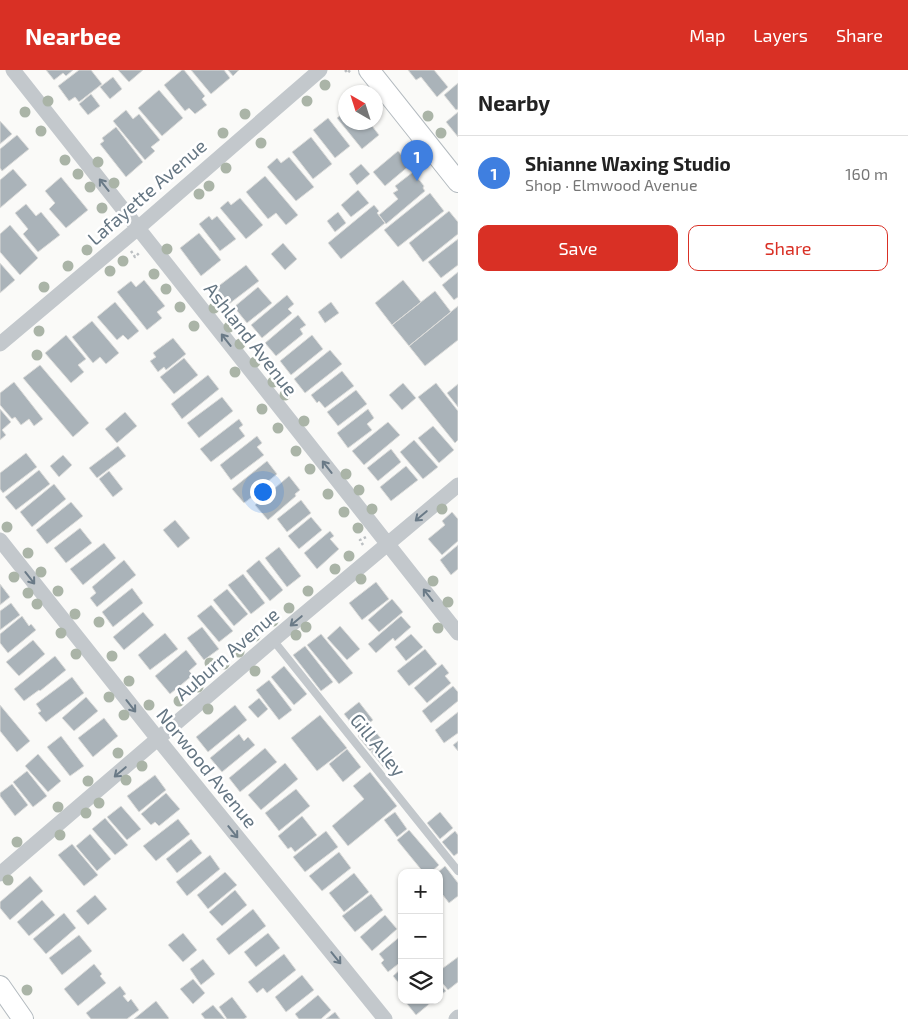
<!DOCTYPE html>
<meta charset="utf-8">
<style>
:root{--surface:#fff;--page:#f6f6f6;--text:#222;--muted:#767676;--line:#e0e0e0;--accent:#d93025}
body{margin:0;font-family:"Exo 2",sans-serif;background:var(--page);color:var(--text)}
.controls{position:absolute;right:15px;bottom:15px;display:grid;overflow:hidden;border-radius:10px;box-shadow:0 1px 4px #0004}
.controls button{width:45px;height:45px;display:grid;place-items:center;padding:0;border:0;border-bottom:1px solid var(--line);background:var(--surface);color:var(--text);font:25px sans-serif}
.compass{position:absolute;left:338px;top:15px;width:45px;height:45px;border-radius:50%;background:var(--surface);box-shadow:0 1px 4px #0004;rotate:321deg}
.you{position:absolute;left:262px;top:421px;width:18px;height:18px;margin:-12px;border:4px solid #fff;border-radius:50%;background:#1a73e8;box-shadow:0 0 0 8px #1a73e833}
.badge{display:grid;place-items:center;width:32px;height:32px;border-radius:50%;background:var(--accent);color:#fff;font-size:16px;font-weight:700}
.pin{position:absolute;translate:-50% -41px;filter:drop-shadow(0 1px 2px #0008)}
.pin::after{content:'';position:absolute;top:26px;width:18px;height:15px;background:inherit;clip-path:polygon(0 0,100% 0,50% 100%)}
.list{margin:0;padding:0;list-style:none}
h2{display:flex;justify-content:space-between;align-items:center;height:65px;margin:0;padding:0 20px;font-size:21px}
h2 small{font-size:16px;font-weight:400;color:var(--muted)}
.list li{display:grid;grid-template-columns:32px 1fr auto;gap:15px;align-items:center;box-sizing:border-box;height:75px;padding:0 20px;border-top:1px solid var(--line)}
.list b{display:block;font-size:19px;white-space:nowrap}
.list p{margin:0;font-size:16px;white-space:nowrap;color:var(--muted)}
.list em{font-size:16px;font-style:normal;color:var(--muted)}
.actions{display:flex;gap:10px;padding:15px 20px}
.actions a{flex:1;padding:11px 0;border:1px solid var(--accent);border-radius:10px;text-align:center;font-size:18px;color:var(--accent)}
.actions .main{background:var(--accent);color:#fff}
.icon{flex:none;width:28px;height:28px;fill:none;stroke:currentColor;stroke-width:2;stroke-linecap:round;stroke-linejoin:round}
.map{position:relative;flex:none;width:458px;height:949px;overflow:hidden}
header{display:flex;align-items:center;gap:30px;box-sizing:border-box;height:70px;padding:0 25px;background:var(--accent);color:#fff}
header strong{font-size:24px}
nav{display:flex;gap:28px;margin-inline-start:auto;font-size:18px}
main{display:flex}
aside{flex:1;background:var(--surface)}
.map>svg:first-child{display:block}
</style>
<header>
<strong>Nearbee</strong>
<nav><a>Map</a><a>Layers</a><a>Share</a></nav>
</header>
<main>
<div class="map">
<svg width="458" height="949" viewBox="0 0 458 949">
<rect width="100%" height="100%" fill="#fafaf8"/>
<path fill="#aab3b9" stroke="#dcdcda" d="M46,0H73L66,6L63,3L54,10Z
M79,0H91L102,14L79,32L75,27L69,31L58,16Z
M118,0H143L129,12Z
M182,0H184L205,26L202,29L207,35L195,44L189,38L185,41L164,15Z
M191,0H224L230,8L211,24Z
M228,0H239L233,6Z
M408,0H434L448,17L437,27L421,7L416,10Z
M113,7L122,19L110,29L100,17Z
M458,13V39L456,40L444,25Z
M159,20L183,48L162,66L138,38Z
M91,24L100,36L88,45L79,34Z
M126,40L133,49L139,44L160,70L151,77L155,81L145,90L113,51Z
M346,41V52H369L379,65L362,79L337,48Z
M458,42V67L446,52Z
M328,48L350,76L335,88L313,60Z
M0,51L12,64L0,74Z
M116,57L143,92L126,107L100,74L104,71L102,68Z
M17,65L29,79L2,101L0,98V79Z
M311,67L332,94L313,109L292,82Z
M398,81L410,95L385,116L373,102Z
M289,87L314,117L296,131L267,97L277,88L281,93Z
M361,94L370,104L357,115L349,104Z
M13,99L27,115L0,138V110Z
M413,102L424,116L423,118L425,121L386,154L379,145L398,129L393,123L398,120L395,116Z
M265,106L298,145L286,155L276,143L268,149L246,122Z
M61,107L88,140L66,158L49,139L55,133L45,121Z
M358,120L369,133L351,147L341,135Z
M430,123L444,141L398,177L384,160Z
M240,128L263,155L246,169L220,138L228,131L231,135Z
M26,134L36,146L41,142L60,165L38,182L23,164L28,159L15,143Z
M374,135L379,141L377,143L385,153L341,189L328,173Z
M449,141L458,152V164L423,192L409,173Z
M338,142L346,153L335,162L327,151Z
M209,146L212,150L217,146L236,169L220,181L199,154Z
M10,155L38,188L20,205L0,182V164Z
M199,163L221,190L201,206L180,178Z
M458,169V195L441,208L428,192Z
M283,173L297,189L285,200L271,184Z
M0,193L15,210L0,223Z
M246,195L259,211L229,234L216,218Z
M458,202V227L454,230L442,215Z
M144,210L165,236L157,242L162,248L147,260L117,222L131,211L136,217Z
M403,210L421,232L392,255L375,233Z
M258,217L272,233L247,253L234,237Z
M435,221L451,242L409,276L392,255Z
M287,225L294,234L288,239L292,243L262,268L251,255Z
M115,232L139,261L128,270L123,265L117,270L97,247Z
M331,232L339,243L325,253L318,242Z
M458,236V270L425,296L409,276Z
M298,245L306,255L300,259L303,264L276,286L265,273Z
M92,251L119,283L106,294L100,287L93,293L72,267Z
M66,265L86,289L78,295L84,302L71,313L45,283Z
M312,265L323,279L291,305L280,291Z
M173,268L186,284L166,300L164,297L158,302L150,291L156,287L153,283Z
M330,280L342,294L305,323L294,309Z
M184,288L198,305L174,324L160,307Z
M40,295L89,353L73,367L23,308Z
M342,301L354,316L325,338L319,331L317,333L311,325Z
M208,305L219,319L182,349L171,334Z
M14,312L43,349L34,356L29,349L21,355L15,347L12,349L0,335V323Z
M403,313L416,328L402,340L389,325Z
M436,313L458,341V370L455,373L418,327Z
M458,314V337L447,323Z
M356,320L367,334L338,356L327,342Z
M222,327L233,341L199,368L187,353Z
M0,339L11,352L2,360L6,365L0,370Z
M368,339L374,348L367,354L372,360L348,378L337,363Z
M125,342L137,356L117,373L105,359Z
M239,349L243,355L239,358L245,366L211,392L200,379Z
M388,352L400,365L364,395L352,381Z
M433,356L454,380L439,393L418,368Z
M257,366L262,373L257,377L264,385L231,410L220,395Z
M414,370L438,397L423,409L400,382Z
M118,376L126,386L97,408L89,398Z
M391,379L401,392L378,411L367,398Z
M26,383L37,397L3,423L0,419V403Z
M63,385L72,395L59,407L50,396Z
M267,391L277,404L251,425L252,427L244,433L232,419Z
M406,396L418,410L391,431L380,417Z
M39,400L50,414L16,440L5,427Z
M109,401L123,419L113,427L99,409Z
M289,406L300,420L295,424L296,426L268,450L255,435Z
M54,414L66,429L32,457L20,442Z
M301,430L311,443L287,462L277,449Z
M71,432L83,446L47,474L36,460Z
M452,442L458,449V471L442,485L428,469L445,455L442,451Z
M311,447L322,460L299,479L288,466Z
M175,450L190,468L178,478L163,460Z
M80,458L92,473L66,493L54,478Z
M330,461L334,466L330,469L339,479L317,499L304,483Z
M104,473L116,488L83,515L70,499Z
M458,475V499L451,505L440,490Z
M279,477L301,506L287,517L265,488Z
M124,490L136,505L97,537L90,528L96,523L92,517Z
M259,490L283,520L270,531L246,501Z
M243,504L265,533L251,544L228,515Z
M376,512L389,529L362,550L349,533Z
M0,514L10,527L0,535Z
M132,518L143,533L113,557L102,542Z
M227,519L248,544L234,556L213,530Z
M392,529L403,542L379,562L368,550Z
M11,533L20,545L0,560V541Z
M211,535L233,561L219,572L197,546Z
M143,542L154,555L124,580L113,567Z
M22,546L29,556L31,554L36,560L8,583L0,573V564Z
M401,546L411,557L395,571L393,568L376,583L368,574Z
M340,556L360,579L347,590L327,568Z
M202,557L219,579L204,590L187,568Z
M165,563L178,579L150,600L138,585Z
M321,564L353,603L339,614L307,575Z
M411,564L423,577L406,591L395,577Z
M33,570L45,584L19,606L6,592Z
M305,576L333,612L321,621L293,585Z
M425,579L437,594L409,616L397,601Z
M186,580L197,594L189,601L193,605L170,624L155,606Z
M55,586L66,600L40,621L39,620L24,631L14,619Z
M442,594L449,603L445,606L451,613L427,633L414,618Z
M284,596L307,624L294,635L271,607Z
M72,607L84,623L46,652L38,643L41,641L36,634Z
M269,610L292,640L279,650L256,620Z
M453,616L458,622V631L431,653L422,641Z
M86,627L98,641L74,661L62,648Z
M259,628L268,639L258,648L248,637Z
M359,632L373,650L358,662L344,644Z
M0,635L30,671L17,682L0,661Z
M235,635L247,650L208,682L196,667Z
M458,642V663L444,673L435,660Z
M320,645L347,678L317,701L291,668Z
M104,648L118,666L93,687L78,668Z
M370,655L383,671L370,681L358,666Z
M239,664L244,671L248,667L255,675L222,702L210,688Z
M61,666L84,696L70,706L47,677Z
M458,671V681L453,675Z
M381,674L395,690L385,699L371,682Z
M265,678L277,692L240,722L229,708Z
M347,679L361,697L343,712L329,694Z
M38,684L61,711L48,722L25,696Z
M285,693L298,709L261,740L248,725Z
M27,701L47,726L33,737L13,712Z
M370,702L397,736L348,776L332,756L364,729L353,716Z
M155,705L166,720L139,742L127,726Z
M12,714L28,735L15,746L0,726V723Z
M296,719L310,736L279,761L265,743Z
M166,723L180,739L159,756L155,752L151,755L141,744Z
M121,736L141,759L127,770L107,747Z
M395,742L407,759L397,767L384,750Z
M440,742L453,758L440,769L427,753Z
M302,746L317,765L295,782L291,777L288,779L278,766Z
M105,748L128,775L115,785L92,759Z
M178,749L190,764L156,791L143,776Z
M409,760L439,795L430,803H424L397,770Z
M326,761L338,777L305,802L293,787Z
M455,761L458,765V783L454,786L442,772Z
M90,764L111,789L97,801L76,776Z
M191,769L202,783L177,803L166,789Z
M72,774L98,805L84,816L58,785Z
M339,782L351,798L322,821L309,806Z
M210,785L220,799L187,826L176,812Z
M445,796L458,813V826L449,833L439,820V803H437Z
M225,802L237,815L208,839L197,825Z
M354,803L369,822L344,842L329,823Z
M30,806L43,821L10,850L0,838V832Z
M235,820L247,835L222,856L209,842Z
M371,824L383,840L355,862L342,846Z
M95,825L107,839L88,855L76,841Z
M42,830L55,845L29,866L17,852Z
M253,839L266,856L229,885L216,869Z
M64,843L76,858L46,884L33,869Z
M385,845L397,859L372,881L360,867Z
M183,863L197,880L183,892L168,875Z
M268,863L280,878L256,897L244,882Z
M79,865L92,881L62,905L49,888Z
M402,865V891L388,902L381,893L384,890L379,884Z
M284,884L296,900L267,923L263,918L257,923L248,912Z
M458,887V912L448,920L439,909V901Z
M203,889L215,904L201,915L190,899Z
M94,894L102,904L100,906L106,913L78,936L64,919Z
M402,898V917L393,906Z
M302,905L314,920L286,942L275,927Z
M193,909L205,923L193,934L180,919Z
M439,913L446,921L439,926Z
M120,916L126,924L123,926L128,932L131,929L139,940L127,949H91L86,943Z
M318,925L331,940L321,949H299L295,944Z
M232,927L247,947L244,949H227L219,937Z
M404,930H434L416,945Z
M156,931L169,948L168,949H134Z
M213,935L225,949H205L201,944Z
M335,942L340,949H326Z"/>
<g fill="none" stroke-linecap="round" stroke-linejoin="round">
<g stroke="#b3babf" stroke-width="22">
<path id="secondary" d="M369,0L458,112
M0,916L23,949"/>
</g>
<path stroke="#bbbfc2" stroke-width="2.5" stroke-dasharray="2.5 2.5" stroke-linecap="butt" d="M345,0L348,3L350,0
M113,158L110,154L114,151
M131,181L135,187L139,183
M363,475L360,470L366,467"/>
<path stroke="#c3c8cc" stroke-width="8" d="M273,570L458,801"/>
<path stroke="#c3c8cc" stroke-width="15" d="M13,0L458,563
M0,274L138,158L320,0
M0,470L158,669L385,949
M0,804L273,570L458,415
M456,949L458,947"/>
<use href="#secondary" stroke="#fff" stroke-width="20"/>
</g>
<g fill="#aab4a7">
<circle cx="325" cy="15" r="5.5"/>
<circle cx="48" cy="31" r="5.5"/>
<circle cx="307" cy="31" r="5.5"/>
<circle cx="25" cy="42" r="5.5"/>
<circle cx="245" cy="44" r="5.5"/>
<circle cx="428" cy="46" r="5.5"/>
<circle cx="41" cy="61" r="5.5"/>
<circle cx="223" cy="63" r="5.5"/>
<circle cx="441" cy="63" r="5.5"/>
<circle cx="261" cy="73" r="5.5"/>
<circle cx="198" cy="81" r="5.5"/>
<circle cx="65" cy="90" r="5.5"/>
<circle cx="424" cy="91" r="5.5"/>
<circle cx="98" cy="92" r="5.5"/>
<circle cx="226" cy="98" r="5.5"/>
<circle cx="78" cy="104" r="5.5"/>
<circle cx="114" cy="113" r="5.5"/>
<circle cx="209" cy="116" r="5.5"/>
<circle cx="90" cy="117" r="5.5"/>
<circle cx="199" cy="124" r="5.5"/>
<circle cx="102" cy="138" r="5.5"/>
<circle cx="167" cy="179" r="5.5"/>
<circle cx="87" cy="180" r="5.5"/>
<circle cx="123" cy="191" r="5.5"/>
<circle cx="68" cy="196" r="5.5"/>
<circle cx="110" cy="201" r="5.5"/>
<circle cx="154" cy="204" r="5.5"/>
<circle cx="44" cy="217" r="5.5"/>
<circle cx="166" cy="219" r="5.5"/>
<circle cx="180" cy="237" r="5.5"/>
<circle cx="214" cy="238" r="5.5"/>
<circle cx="194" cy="256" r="5.5"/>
<circle cx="229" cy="257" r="5.5"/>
<circle cx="39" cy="261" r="5.5"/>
<circle cx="240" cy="274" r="5.5"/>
<circle cx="37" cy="285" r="5.5"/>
<circle cx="255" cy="292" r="5.5"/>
<circle cx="235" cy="302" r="5.5"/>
<circle cx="273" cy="312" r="5.5"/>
<circle cx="285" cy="325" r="5.5"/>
<circle cx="262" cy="339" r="5.5"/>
<circle cx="304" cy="351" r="5.5"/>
<circle cx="278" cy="358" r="5.5"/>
<circle cx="296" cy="381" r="5.5"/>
<circle cx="310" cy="399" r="5.5"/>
<circle cx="346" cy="404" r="5.5"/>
<circle cx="359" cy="420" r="5.5"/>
<circle cx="328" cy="424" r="5.5"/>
<circle cx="372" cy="439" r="5.5"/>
<circle cx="442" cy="439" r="5.5"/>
<circle cx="344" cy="442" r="5.5"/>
<circle cx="7" cy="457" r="5.5"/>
<circle cx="358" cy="458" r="5.5"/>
<circle cx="28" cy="483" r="5.5"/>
<circle cx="349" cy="486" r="5.5"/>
<circle cx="335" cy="499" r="5.5"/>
<circle cx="41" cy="502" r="5.5"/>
<circle cx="14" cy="507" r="5.5"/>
<circle cx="361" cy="509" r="5.5"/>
<circle cx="433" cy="511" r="5.5"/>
<circle cx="58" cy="521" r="5.5"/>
<circle cx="308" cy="521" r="5.5"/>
<circle cx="28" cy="523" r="5.5"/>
<circle cx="448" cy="532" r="5.5"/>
<circle cx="37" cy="534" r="5.5"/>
<circle cx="289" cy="538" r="5.5"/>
<circle cx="75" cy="544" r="5.5"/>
<circle cx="273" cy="551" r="5.5"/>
<circle cx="99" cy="552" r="5.5"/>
<circle cx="306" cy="557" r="5.5"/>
<circle cx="438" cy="558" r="5.5"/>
<circle cx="61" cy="563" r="5.5"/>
<circle cx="296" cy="565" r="5.5"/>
<circle cx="255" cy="566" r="5.5"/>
<circle cx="239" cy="582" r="5.5"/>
<circle cx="76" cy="584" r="5.5"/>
<circle cx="112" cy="586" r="5.5"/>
<circle cx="210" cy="593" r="5.5"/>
<circle cx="224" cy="594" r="5.5"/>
<circle cx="255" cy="601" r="5.5"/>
<circle cx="129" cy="611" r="5.5"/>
<circle cx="198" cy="617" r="5.5"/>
<circle cx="109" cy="627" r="5.5"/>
<circle cx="179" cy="631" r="5.5"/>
<circle cx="149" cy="635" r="5.5"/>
<circle cx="208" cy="639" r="5.5"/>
<circle cx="124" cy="645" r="5.5"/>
<circle cx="118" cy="683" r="5.5"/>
<circle cx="142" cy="696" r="5.5"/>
<circle cx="126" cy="710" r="5.5"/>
<circle cx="88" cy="711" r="5.5"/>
<circle cx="99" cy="733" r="5.5"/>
<circle cx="58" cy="737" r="5.5"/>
<circle cx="86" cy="743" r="5.5"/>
<circle cx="60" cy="765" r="5.5"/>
<circle cx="17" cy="772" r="5.5"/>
<circle cx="8" cy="810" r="5.5"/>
<circle cx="27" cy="920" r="5.5"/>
</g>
<defs><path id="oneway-shaft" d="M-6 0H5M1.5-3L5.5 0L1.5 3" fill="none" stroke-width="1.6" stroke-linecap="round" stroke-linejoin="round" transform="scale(1.25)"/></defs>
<g stroke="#6a7a87">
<use href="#oneway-shaft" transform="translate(104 115) rotate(-128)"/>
<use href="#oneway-shaft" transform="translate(226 270) rotate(-128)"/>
<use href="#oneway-shaft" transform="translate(327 397) rotate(-128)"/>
<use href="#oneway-shaft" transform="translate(421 446) rotate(140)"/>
<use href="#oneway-shaft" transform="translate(30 508) rotate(52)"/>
<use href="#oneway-shaft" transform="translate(428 525) rotate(-128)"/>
<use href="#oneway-shaft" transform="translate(296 551) rotate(140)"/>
<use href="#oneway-shaft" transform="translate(131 636) rotate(52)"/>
<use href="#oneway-shaft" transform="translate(120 702) rotate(140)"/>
<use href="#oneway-shaft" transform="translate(233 762) rotate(51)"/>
<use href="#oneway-shaft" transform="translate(336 888) rotate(51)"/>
</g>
<g text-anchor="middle" stroke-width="5" stroke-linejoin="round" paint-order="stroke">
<g font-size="19" fill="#657683" stroke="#fff">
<text transform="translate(147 122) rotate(-41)" y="7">Lafayette Avenue</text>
<text transform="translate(251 269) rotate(52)" y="7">Ashland Avenue</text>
<text transform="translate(227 584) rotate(-41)" y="7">Auburn Avenue</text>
<text transform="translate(378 675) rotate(51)" y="7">Gill Alley</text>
<text transform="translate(207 698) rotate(51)" y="7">Norwood Avenue</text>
</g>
</g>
</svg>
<div class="controls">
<button>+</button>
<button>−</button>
<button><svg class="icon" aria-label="layers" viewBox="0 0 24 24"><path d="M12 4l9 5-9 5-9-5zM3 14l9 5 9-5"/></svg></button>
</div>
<svg class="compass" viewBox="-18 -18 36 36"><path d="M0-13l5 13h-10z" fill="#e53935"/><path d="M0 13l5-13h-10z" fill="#767676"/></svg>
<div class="you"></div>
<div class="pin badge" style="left:417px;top:111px;background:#3f7fe0">1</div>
</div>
<aside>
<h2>Nearby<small></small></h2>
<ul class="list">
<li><span class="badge" style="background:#3f7fe0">1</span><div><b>Shianne Waxing Studio</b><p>Shop · Elmwood Avenue</p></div><em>160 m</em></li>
</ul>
<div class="actions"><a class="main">Save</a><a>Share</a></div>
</aside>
</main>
